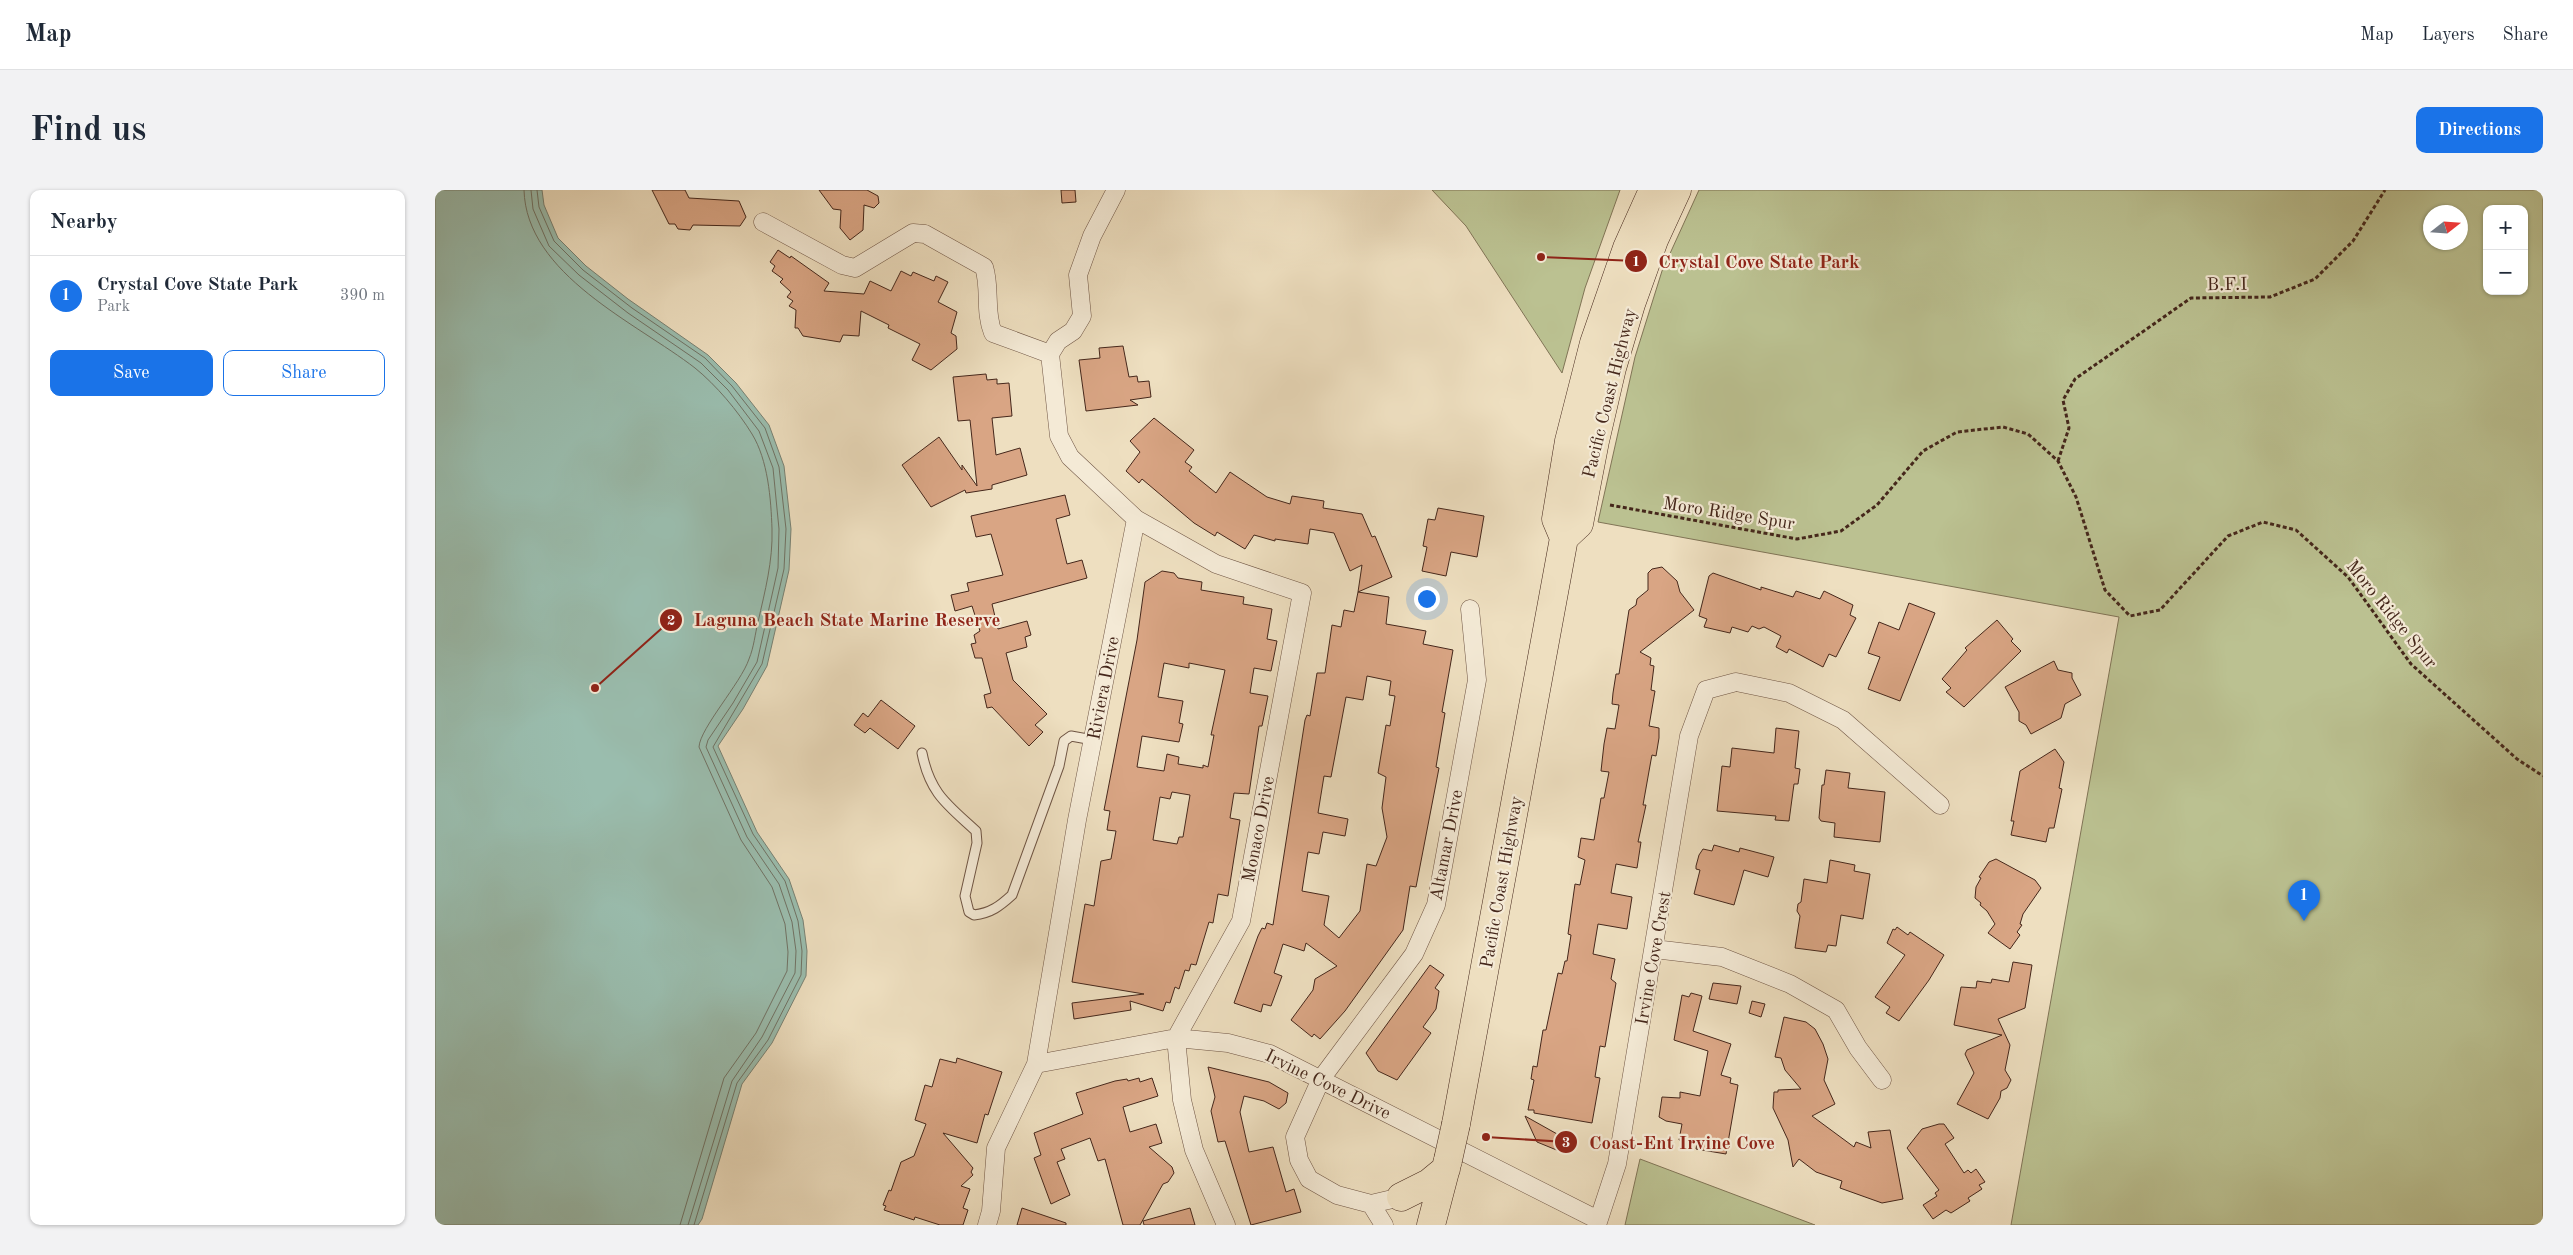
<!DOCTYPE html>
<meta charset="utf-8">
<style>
:root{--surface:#fff;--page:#f2f2f3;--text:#1f2937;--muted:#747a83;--line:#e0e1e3;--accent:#1a73e8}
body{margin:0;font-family:"Old Standard TT",serif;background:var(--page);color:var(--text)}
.controls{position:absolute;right:15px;top:15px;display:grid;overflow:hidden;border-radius:10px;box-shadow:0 1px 4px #0004}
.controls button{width:45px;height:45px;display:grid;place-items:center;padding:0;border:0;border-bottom:1px solid var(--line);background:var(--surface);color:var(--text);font:25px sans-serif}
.compass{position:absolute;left:1988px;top:15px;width:45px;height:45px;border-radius:50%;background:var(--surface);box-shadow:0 1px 4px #0004;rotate:73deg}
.you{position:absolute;left:991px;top:408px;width:18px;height:18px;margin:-12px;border:4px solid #fff;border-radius:50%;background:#1a73e8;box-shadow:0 0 0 8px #1a73e833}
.badge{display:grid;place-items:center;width:32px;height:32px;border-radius:50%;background:var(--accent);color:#fff;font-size:16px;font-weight:700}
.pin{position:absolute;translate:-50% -41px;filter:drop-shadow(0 1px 2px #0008)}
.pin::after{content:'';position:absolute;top:26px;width:18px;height:15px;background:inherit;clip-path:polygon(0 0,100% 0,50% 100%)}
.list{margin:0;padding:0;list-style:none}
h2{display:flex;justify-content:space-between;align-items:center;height:65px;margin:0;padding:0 20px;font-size:21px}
h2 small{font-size:16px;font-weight:400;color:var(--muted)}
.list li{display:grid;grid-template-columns:32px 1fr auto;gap:15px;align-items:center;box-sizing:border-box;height:80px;padding:0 20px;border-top:1px solid var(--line)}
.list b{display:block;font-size:19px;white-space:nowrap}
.list p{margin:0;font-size:16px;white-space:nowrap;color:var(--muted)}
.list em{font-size:16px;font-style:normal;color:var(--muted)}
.actions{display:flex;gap:10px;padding:15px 20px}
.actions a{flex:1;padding:11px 0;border:1px solid var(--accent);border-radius:10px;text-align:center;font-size:18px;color:var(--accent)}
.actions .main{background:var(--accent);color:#fff}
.map{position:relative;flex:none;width:2108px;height:1035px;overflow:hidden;border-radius:10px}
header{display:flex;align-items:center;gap:30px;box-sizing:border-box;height:70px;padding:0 25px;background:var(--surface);border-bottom:1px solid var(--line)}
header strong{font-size:24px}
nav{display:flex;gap:28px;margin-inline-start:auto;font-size:18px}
.intro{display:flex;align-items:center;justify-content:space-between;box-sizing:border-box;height:120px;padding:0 30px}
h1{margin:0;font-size:35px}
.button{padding:12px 22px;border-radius:10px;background:var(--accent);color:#fff;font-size:18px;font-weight:700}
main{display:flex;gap:30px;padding:0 30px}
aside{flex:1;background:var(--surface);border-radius:10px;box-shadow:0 1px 4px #0004}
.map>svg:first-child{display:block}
</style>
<header>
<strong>Map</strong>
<nav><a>Map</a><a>Layers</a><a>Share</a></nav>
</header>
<div class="intro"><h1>Find us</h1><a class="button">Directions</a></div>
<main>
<aside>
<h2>Nearby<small></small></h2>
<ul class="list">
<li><span class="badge">1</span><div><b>Crystal Cove State Park</b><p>Park</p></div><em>390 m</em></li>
</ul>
<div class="actions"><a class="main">Save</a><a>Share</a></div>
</aside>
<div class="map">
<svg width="2108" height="1035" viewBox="0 0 2108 1035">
<rect width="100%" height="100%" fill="#eedfc0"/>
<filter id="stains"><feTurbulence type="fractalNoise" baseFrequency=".004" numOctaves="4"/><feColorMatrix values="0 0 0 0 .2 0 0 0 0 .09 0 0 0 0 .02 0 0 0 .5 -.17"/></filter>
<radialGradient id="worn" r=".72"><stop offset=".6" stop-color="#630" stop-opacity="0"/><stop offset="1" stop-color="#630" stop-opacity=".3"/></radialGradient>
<path fill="#bbc191" stroke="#807456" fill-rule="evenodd" d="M997,0H1185L1150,98L1127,183L1031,36Z
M1264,0H2108V1035H1576L1684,427L1163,332L1200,167L1227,81ZM2052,19H2089V101H2052ZM2026,22V52H1996V22Z
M1205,969L1380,1035H1190Z"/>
<path fill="#9abdae" stroke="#788173" d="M0,0H107L109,15L123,48L151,76L193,109L273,165L301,193L334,235L349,276L356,339L354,380L332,476L308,519L283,556L322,642L354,689L368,730L372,761L371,786L337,853L307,894L267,1029L263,1035H0Z"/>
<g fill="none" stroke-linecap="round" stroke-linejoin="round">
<path stroke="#707264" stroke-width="1" d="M89,0C91,85 202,133 260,178C281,195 303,221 317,244C333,270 336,309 337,339C338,371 330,401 323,432C320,444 319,457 314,469C306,493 265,538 264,557L306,650L337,697L350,734L353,762L352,781L321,843L289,888L245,1035
M96,0L98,19L114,56L144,85L193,123L266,173L293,200L324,241L338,278L344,339L343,378L322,472L298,513L273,550L271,557L312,647L344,694L357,732L361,761L360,783L327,847L297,891L253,1035
M102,0L104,17L119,51L148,80L197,118L270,168L297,196L330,238L344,277L351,339L349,379L327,474L278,557L318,644L350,691L363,731L367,761L366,785L333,850L302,893L259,1035"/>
</g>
<path fill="#d9a584" stroke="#45271b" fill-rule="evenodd" d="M217,0H250L254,8L304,11L311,27L305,36L258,35L255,40L243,39L240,34H234Z
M384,0H432L443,6L444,13L439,18L429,15L428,40L415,50L405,38L406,20L398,19Z
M626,0H640L641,12L627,13Z
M343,60L355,68L356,66L394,93L389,101L429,104L435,91L456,101L466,81L476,86L478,82L499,91L501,86L513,92L503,112L522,122L516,143L521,146L522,159L496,180L477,170L485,154L453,138L454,135L426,121L424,146L408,145L405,152L368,146L363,138H360L361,120L354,116L358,111L352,107L356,102L345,92L348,89L337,81L340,76L335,72Z
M688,156L694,187L702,186L703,192L714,191L716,207L695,210L703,215L651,221L644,170L665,168L664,158Z
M551,184L552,190L562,189V194L574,193L577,226L557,228L561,265L585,258L592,285L557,295V299L531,303L530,300L496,317L467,275L504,247L527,280V275L542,296L535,230L523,231L518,187Z
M719,228L759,260L750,272L757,277L754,281L781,303L795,282L832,307L855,314L857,306L889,311L888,318L927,324L937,347L940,346L957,387L923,402L927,375L915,381L899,343L875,339L873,354L840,349V351L819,345L810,359L782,342L780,346L759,333L707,289L704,293L691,281L705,262L695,251Z
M630,305L635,325L621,329L632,374L647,370L652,388L557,414L563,439L592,431L596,445L590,447L592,457L571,463L578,490L612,524L600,535L608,542L594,556L557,517L552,518L549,505L556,503L547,468H540L536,454L541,453L539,445L545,441L537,416L520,421L516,405L534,401L532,393L568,385L556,344L541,347L536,326Z
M1003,318L1049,326L1042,367L1016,362L1011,386L987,381L992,357L988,356L993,329L1000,330Z
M1227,377L1242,391L1245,402L1259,420L1205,462L1216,468L1215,475L1219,476L1216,500L1220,501L1214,536L1224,538V548L1221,566L1217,565L1216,570L1208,615H1211L1203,652H1206L1202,678L1181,674L1176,703L1197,707L1192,739L1163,734L1158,764L1180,769L1176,789L1181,793L1170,857L1165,856L1160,887L1165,888L1157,933L1099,923V920H1093L1099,890L1096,889L1098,876L1102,877L1108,840H1111L1123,783L1127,784L1130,771H1132L1136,745L1133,744L1140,694L1145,695L1150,670L1143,667L1146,648L1159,650L1166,608H1169L1174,582L1166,581L1169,554L1172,538L1180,539L1184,515L1177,514L1178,503L1181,484H1184L1194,420L1201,415L1202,409L1213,400V383L1217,379Z
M727,381L739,383L743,388L767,392L766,400L809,407L808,414L837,419L832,449L842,451L836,481L819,478L815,503L833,506L827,536H824L814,604L799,603L795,628L805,630L793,706L783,704L778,733L774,732L761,775L756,774L754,781L750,780L744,799L740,797L735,813L731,812L728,821L695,811L696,820L639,829L637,813L709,804L637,792L650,714L659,716L666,671L676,669L681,641L672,640L675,621L669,620L702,450L710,392ZM729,473L754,478V473L790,480L776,545H779L773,577L768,575V578L743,574L744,567L732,564L729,581L702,577L707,546L744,552L748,534L744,533L748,511L723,507ZM737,602L755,605L748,647H744L742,654L718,650L725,607L735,609Z
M1278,383L1326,400V397L1358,407L1361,401L1385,409L1389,401L1418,415L1415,425L1421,428L1401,467L1394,464L1388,477L1354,459L1352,463L1341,457L1346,446L1329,437L1324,439L1317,436L1313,442L1297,437L1295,443L1269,437L1272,429L1264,426L1274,386Z
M923,402L954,407L951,434L991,441L988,454L1018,460L1007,522L1010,523L1001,577L1004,578L981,697L975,696L968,740L910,821L885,849L879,844L877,847L856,830L878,800L880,789L902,776L871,753L869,761L848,754L839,783L847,786L836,816L828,814L826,822L799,813L823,746L827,738L830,739L832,733L838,735L870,530L872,525L875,526L882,483H890L897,435L906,437L909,420L919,422ZM932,486L956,491L954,505L960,506L955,536L951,535L943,583L951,587L947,618L952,647L941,676L932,674L925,721L904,748L889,735L894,706L867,701L873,662L884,664L888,642L910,646L913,629L883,623L889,586L896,587L911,507L928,510Z
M1474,413L1500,423L1465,511L1433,499L1445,467L1433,463L1444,432L1464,440Z
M1562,430L1578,449L1576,451L1586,461L1529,517L1511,502L1516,498L1507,489L1532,460L1530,458Z
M1619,471L1623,480L1637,483V488L1646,505L1630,514L1626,528L1596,544L1591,535L1584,531V522L1570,497Z
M446,510L480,536L463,559L435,538L430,543L419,535L428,523L433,527Z
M1341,538L1364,541L1360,578L1365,579L1363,594H1359L1354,631L1340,630L1341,626L1282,621L1287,576L1295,577L1297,558L1339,563Z
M1620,559L1629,572L1624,598L1627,599L1619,638H1614L1611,652L1576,645L1579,631H1576L1585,581Z
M1391,580L1415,583L1413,598L1450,602L1445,652L1399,647L1400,633L1386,631L1384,628L1387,595H1389Z
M1279,655L1304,662L1305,658L1339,667L1333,687L1309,680L1299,715L1259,704L1265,680L1261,679V676L1264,665L1268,659L1277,661Z
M1561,669L1600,690L1606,698L1588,724L1585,734L1587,735L1582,742L1585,745L1575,759L1553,743L1560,734L1552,721L1545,715L1546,713L1540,708L1541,697L1546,688L1544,687L1554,672Z
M1395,670L1420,675L1419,681L1435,684L1428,729L1406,725L1401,756L1393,755L1391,762L1360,758L1365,726L1362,721L1363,714L1366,712L1369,689L1392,693Z
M1462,737L1473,745L1475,742L1509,765L1494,790L1464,831L1451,823L1455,817L1440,807L1470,765L1452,753L1458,739L1460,740Z
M1578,772L1597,775L1590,818L1563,829L1575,855L1570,880L1576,890L1572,898L1566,901L1565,908L1553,929L1522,914L1539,883L1530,864L1532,860L1567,845L1519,835L1526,797L1541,798L1542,791L1556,793L1557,789L1574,792Z
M995,775L1009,785L1000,798L1004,801L1001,819L988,837L996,843L962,890L943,881L931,863Z
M1278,793L1306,796L1302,814L1274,809Z
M1256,803L1267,806L1258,841L1296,854L1286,885L1296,888L1295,893L1303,895L1291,964L1261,959L1262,953L1244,950L1247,934L1231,931L1224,927L1227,907L1245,908V902L1265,906L1273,861L1239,850L1247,805L1254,807Z
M1317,811L1330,814L1326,827L1314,823Z
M1349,827L1371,832L1380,839L1388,854L1393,869L1389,890L1400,914L1377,926L1419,957L1421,952L1436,958L1433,942L1455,940L1468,1009L1447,1013L1405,998L1407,991L1381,982L1364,969L1358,977L1353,950L1338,918L1339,902H1343V900L1366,899L1350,880L1346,868L1340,867Z
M522,868L567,882L553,925L550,924L542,953L508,943L538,978L536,982L538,985L526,996L535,999L528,1018L533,1020L528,1035H505L480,1027L479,1030L449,1020L451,1016L448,1015L454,1000L456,1001L466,972L479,966L491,934L480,930L490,895L497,897L505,869L521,873Z
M773,877L834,892L853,903L851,913L844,919L829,911L809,906L805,922L814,962L838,957L851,1002L859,999L866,1022L816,1035L790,951L783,952L776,921L780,907Z
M704,888L705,892L717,888L723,906L688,917L695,942L721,934L727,953L714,957L737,977L739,983L733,992L728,994L705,1035H688L670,969L663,971L655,948L626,959L630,969L622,972L635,1005L616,1014L599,968L606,965L599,943L648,924L641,903L680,891L692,889L693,891Z
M1090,926L1131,949L1124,961L1102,952Z
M1504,934H1509L1519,948L1510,954L1529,983L1533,980L1536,983L1541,979L1550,992L1544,995L1547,999L1533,1008L1535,1011L1516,1023L1511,1020L1498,1029L1488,1015L1502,1006L1500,1003L1504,1000L1472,958L1487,939Z
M587,1018L631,1033V1035H582Z
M755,1018L760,1035H709L708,1031Z"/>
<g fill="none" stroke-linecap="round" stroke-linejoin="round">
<g stroke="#6f5544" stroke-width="11">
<path id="lane" d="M487,563C495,604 513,615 541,641L542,653L530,706L534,722L539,725C556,723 565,716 577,705L624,576L629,551L636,546L658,550"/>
</g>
<g stroke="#6f5544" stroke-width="19">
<path id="street" d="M328,32L407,75L420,78L478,43L490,44L549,77C556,99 549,121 558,143L615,164
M701,329L781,374L867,403L806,731L741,848L747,910L759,960L791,1035
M1219,759L1287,767L1355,794L1401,820L1423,858L1447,890
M601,874L741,848L793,853L835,864L1163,1030
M966,1007L936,1014L902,1005L874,989L864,970L860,947L886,889L979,764L1001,715L1042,490L1035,419
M936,1014L949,1035
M552,1035L556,1021L561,958L601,874L642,630L701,329L635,267L624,246L615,164L623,151L638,141L647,126L643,85L657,46L681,0
M1162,1035L1182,974L1254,546L1271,500L1301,492L1354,503L1408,530L1505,615"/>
</g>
<g stroke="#45271b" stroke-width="29">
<path id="highway" d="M1129,348L1144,334L1160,251L1177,178L1196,114L1219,50L1242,0
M1021,934L1129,348L1121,329L1134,251L1159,153L1192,58L1218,0
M966,1007L994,993L1011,979
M996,1035L1013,970"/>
</g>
<path stroke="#45271b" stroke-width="3" stroke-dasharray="4 2.5" stroke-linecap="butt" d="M1623,271L1634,238L1628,210L1640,189L1756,108L1835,107L1880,89L1918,51L1950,0
M1175,315L1362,349L1406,341L1442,315L1488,261L1522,242L1568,237L1593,244L1623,271L1641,307L1670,400L1695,426L1725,420L1793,346L1828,332L1861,340L1913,387L1976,474L2082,569L2108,586"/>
<use href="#lane" stroke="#f4ead6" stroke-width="9"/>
<use href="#street" stroke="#f4ead6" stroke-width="18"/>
<use href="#highway" stroke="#eedfc0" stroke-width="28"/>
<g stroke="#45271b" stroke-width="29" stroke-linecap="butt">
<path id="highway-bridge" d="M1013,970L1021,934"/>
</g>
<use href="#highway-bridge" stroke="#eedfc0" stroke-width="28"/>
</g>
<g text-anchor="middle" stroke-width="4.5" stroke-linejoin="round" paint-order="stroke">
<g font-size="18" fill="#45271b" stroke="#f4ead6">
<text transform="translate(1792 94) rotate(-1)" y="6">B.F.I</text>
<text transform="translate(1174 203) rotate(-76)" y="6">Pacific Coast Highway</text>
<text transform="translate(1294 323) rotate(9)" y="6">Moro Ridge Spur</text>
<text transform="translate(1957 424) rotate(51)" y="6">Moro Ridge Spur</text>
<text transform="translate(668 498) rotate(-79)" y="6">Riviera Drive</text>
<text transform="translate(823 639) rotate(-79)" y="6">Monaco Drive</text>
<text transform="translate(1011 655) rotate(-79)" y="6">Altamar Drive</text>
<text transform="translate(1066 692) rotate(-80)" y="6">Pacific Coast Highway</text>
<text transform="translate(1218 768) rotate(-80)" y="6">Irvine Cove Crest</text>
<text transform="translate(893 894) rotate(26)" y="6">Irvine Cove Drive</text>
</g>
</g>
<path fill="none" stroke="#8f2418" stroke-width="2" d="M1106 67L1201 71M160 498L236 430M1051 947L1131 952"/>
<g fill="#8f2418" stroke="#f4ead6" stroke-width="2">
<circle cx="1106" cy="67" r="5"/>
<circle cx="160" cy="498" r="5"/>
<circle cx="1051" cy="947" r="5"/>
<circle cx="1201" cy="71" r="12"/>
<circle cx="236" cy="430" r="12"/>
<circle cx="1131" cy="952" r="12"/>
</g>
<g font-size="15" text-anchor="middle" font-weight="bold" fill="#fff">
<text x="1201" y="76">1</text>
<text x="236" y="435">2</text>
<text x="1131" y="957">3</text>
</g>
<g font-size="19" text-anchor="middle" font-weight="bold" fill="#8f2418" stroke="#f4ead6" stroke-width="4.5" stroke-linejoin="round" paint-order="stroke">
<text x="1324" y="78">Crystal Cove State Park</text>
<text x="412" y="436">Laguna Beach State Marine Reserve</text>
<text x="1247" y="959">Coast-Ent Irvine Cove</text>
</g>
<rect width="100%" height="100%" filter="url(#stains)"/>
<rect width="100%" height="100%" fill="url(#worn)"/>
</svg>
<div class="controls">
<button>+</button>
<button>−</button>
</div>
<svg class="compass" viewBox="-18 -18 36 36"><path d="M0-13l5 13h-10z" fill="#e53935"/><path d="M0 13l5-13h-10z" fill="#747a83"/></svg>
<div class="you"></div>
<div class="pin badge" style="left:1869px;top:731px">1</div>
</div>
</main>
